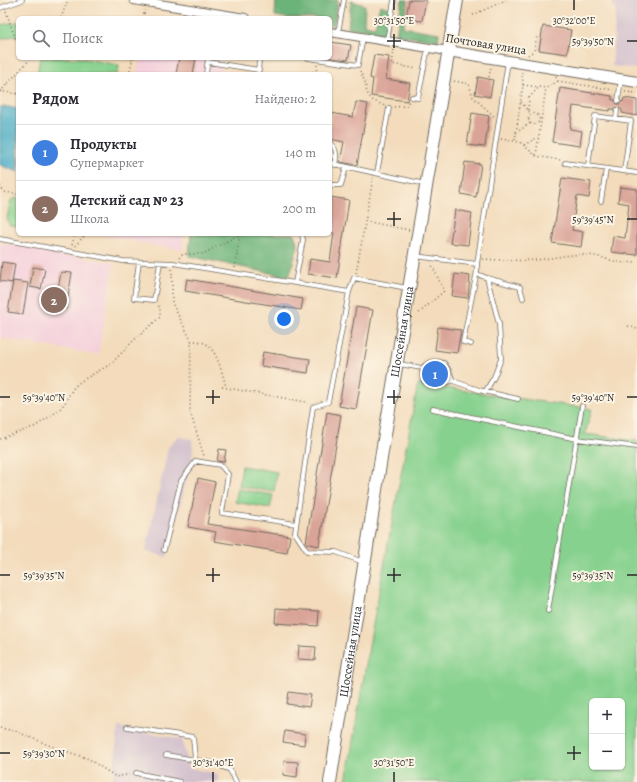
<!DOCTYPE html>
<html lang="ru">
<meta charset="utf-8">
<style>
:root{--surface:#fff;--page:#f7f7f7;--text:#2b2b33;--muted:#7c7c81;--line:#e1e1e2;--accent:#c8321e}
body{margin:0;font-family:Alegreya,serif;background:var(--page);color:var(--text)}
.controls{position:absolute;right:12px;bottom:12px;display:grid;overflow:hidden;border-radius:6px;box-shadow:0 1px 3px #0004}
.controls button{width:36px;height:36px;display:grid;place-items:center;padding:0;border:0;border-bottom:1px solid var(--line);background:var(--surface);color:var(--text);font:20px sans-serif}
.you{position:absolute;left:284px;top:319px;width:14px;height:14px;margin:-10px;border:3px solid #fff;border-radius:50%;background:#1a73e8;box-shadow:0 0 0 6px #1a73e833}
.badge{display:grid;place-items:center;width:26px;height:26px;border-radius:50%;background:var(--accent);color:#fff;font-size:13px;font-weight:700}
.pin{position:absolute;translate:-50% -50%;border:2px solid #fff;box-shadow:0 1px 4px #0006}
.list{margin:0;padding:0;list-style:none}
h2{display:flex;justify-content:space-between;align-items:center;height:52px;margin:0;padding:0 16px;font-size:17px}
h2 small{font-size:13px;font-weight:400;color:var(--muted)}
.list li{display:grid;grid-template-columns:26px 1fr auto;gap:12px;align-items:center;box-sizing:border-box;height:56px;padding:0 16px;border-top:1px solid var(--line)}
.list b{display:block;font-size:15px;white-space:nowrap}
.list p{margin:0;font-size:13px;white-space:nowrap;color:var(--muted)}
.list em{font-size:13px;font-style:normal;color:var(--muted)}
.icon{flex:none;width:22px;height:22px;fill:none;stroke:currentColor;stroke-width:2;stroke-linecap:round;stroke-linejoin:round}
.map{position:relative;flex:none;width:637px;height:782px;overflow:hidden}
.search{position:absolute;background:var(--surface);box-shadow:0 1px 3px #0004;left:16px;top:16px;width:316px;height:44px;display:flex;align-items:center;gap:10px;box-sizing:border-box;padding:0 14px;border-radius:6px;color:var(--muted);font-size:15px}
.panel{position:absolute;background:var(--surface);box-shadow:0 1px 3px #0004;left:16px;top:72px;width:316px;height:164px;border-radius:6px}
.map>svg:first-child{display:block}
</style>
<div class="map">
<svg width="637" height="782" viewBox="0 0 637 782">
<rect width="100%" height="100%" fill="#fcf5e5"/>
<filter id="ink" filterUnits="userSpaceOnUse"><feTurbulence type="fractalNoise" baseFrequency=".025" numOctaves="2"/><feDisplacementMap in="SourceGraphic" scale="8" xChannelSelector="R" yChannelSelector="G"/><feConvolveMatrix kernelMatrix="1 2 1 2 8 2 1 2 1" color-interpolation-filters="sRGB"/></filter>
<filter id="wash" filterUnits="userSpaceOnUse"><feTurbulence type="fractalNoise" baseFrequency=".012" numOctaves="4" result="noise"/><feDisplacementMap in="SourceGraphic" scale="16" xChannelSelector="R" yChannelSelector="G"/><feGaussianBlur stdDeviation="0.9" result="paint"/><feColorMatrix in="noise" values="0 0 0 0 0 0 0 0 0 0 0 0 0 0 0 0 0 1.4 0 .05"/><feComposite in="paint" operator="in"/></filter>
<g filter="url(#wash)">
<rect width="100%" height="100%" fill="#f3dbbb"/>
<path fill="#f4cfdc" d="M140,58H212L213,60L222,61L221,70L233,72L232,74H137Z
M106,234H184L182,250L106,236Z
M0,243L114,263L98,355L0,338Z"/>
<path fill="#d0bdcc" d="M613,0H637V69L612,66L616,8L613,7Z
M177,437L192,439L193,454L167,557L146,551L168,448Z
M118,727L182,739L189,768L218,774V782H113Z"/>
<path fill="#86d18e" stroke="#587e5c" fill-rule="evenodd" d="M18,22V35L0,39V25Z
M40,58H79L119,65L118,74H37Z
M16,198H18V227L9,225L7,218L11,200Z
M418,384L592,409L585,434L637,441V782H346L371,635ZM592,701H622V767H592Z
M242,466L277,472L274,492L239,486Z
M238,489L273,495L270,508L235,502Z"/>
<path fill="#6cb379" stroke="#4c6f52" d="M276,0H338L334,25H330V18H287L275,16Z
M402,0H408L403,27L439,33L438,41L396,35Z
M351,1L365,5L364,25L375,27L380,5L390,8L386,34L348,27Z
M191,234L232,235V234H294L298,245L289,277L189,256Z"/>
<path fill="#46abc5" stroke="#386b78" d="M0,107H9L18,109V172L0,165Z"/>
<g id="blocks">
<path fill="#d9a397" d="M409,0H426L422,21L406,19Z
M543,26L571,30L567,54L539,50Z
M330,42L351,45L348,60L330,58Z
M374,55L389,57L386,79L410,83L407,101L371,96L373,79L370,78Z
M179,58H196L193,74H176Z
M478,77L493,80L490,97L475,94Z
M560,88L612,96V100H615L617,104H620L622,101L623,102L624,98L637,100V116L622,113V110L618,107L614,109H610V111L573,106L570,129L582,131L580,146L552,142Z
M356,102L368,104L357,165L340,162L344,142L330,139L331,113L353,117Z
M472,113L489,116L485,147L467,145Z
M465,162L481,164L476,197L461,194Z
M562,178L591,182L589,198L577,196L572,230L583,232L581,247L552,243Z
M620,187L637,189V255L611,252L613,236L625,238L629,204L618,202Z
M330,197L349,200L337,278L308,274L310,259L330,262L334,233L330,232Z
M455,210L472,213L468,245L450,243Z
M2,262L15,264L12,283L0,281Z
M33,267L45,269L41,289L30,287Z
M61,272L72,273L66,309L55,307Z
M455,274L470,276L468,298L452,296Z
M187,279L303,299L301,310L185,291Z
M13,281L28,283L23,314L8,312Z
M356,307L373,310L356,409L339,406Z
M438,327L461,330L457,353L435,350Z
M263,352L310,359L308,373L261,366Z
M430,367L441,368L440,379L429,378Z
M327,412L341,415L319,546L306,543Z
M219,449L226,450L224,462L217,461Z
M198,478L215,482L207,524L290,536L287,553L214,541L216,532L188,527Z
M276,608L319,611L318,626L275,623Z
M299,646L316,647L315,660L298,659Z
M289,692L311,695L309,707L287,704Z
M285,731L305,734L304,745L283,742Z
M284,761L298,762L297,777L283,775Z"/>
</g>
</g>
<g filter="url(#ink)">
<use href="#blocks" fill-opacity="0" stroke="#71695d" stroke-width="1"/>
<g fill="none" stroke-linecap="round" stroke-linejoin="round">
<g stroke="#71695d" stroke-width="5.5">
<path id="service" d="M0,8L22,0
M338,33L344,0
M387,41L394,0
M308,58L358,65L363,37
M208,62L259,70
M206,74L208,58
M258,74L259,58
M412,97L418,98L428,48
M618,101L621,79
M616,119L617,110
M330,143C337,149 337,155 335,165
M330,163L425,184
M565,163L637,173
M588,166L595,116L631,121L624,171
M377,173L389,108
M330,185H341L346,168
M601,201L606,169
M302,234L303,240L295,283L349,292L354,278L407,288
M0,239L123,261L173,263L295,283
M415,256L477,264
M139,262L134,298L154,300L160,263
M477,274L487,278L520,287L523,298
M349,292L328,402L313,407L295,533L307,551L336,552L363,562
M471,344L463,342L477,271V264L508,61
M399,364L422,368L424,381L442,383L453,381L479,390L518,399
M422,368C430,361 434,361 444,363L449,371L453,381
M485,392L494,377L501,359L499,324L487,278
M433,409L577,439L637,447
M164,550L181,481L196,461L220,465L228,474L222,513L296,524
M548,611L582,406
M127,727L193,737L195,759
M166,755L213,763L230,770L236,782
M136,773L180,782"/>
</g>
<g stroke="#71695d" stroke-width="10">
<path id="minor" d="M134,0L245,18
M330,32L448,51"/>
</g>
<g stroke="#71695d" stroke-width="12">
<path id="tertiary" d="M448,51L637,82"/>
</g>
<g stroke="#71695d" stroke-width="14">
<g id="secondary">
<path id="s1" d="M330,782L382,452L457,0"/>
</g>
</g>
<path stroke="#71695d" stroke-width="1.5" stroke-dasharray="1 3" stroke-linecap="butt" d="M6,11L16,41H18
M473,15L506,0
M61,18L68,0
M143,18L145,10
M394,50L392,64L417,69
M528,55L534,51L537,36
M127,58L132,59
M360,71L365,82L367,93L372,100L385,106
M129,74L133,58
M309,74L316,70
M316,74L317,64
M489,77L491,67
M556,77L558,81L613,90
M454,81L469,84L473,97L494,116
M523,85L546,88L558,81
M0,91L18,94
M0,92L31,58
M625,92L637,93
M521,102L531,114
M394,107L406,106L409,101
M528,110L529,98L539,87
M528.5 119a5.5 5.5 0 1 1 11 0a5.5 5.5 0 1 1-11 0Z
M516,133L530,123
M501,139L520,142L536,156L560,160
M515,140L523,85L522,72
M524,145L538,137
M536,155L546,88
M0,186L4,192L18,194
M365,221L409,230
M72,245L75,234
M75,246L86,234
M179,258L183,254H203L240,234
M483,259C501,260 519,261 536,260C556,258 575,252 595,256C610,259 621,266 637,261
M235,268L240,234
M172,269V303L191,340L190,412L204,456
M356,273L373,178
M419,313L444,291L431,263
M628,326L637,329
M191,341C195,341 200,341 204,343C217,348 223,376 226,387
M222,387L306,402L308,404
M0,439L36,426L59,410L64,404L74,387L81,381L111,364L132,342L160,317V308L158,305
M0,728L15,731L51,746L89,759L116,777L131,774"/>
<use href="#service" stroke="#fff" stroke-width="4"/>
<use href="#minor" stroke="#fff" stroke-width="8"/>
<use href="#tertiary" stroke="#fff" stroke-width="10"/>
<use href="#secondary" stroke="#fff" stroke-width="12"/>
</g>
</g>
<path fill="none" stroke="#2b2b2b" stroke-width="1.5" d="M394,0V10M574,0V10M394,34V48M387,41H401M627,41H637M394,212V226M387,219H401M627,219H637M213,390V404M394,390V404M0,397H10M206,397H220M387,397H401M627,397H637M213,568V582M394,568V582M0,575H10M206,575H220M387,575H401M627,575H637M574,746V760M0,753H10M567,753H581M213,772V782M394,772V782"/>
<g text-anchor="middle" stroke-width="4" stroke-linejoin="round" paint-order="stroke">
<g font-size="12" fill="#2b2b2b" stroke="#fcf5e5">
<text transform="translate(486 44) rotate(9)" y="4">Почтовая улица</text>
<text dy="4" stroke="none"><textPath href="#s1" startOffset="456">Шоссейная улица</textPath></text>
<text dy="4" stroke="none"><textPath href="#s1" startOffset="132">Шоссейная улица</textPath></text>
</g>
</g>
<g font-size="10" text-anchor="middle" fill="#2b2b2b" stroke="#fcf5e5" stroke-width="4" stroke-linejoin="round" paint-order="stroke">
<text x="394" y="24">30°31'50"E</text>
<text x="574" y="24">30°32'00"E</text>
<text x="593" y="45">59°39'50"N</text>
<text x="593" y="223">59°39'45"N</text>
<text x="44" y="401">59°39'40"N</text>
<text x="593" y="401">59°39'40"N</text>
<text x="44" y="579">59°39'35"N</text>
<text x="593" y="579">59°39'35"N</text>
<text x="44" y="757">59°39'30"N</text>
<text x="213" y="766">30°31'40"E</text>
<text x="394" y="766">30°31'50"E</text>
</g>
</svg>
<div class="controls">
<button>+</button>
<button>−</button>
</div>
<div class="you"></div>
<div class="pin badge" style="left:435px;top:374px;background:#3f7fe0">1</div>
<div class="pin badge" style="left:54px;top:300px;background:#8d6e63">2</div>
<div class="search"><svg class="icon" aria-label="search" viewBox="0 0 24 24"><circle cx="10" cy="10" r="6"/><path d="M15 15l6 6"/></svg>Поиск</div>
<section class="panel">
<h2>Рядом<small>Найдено: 2</small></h2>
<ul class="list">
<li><span class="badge" style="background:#3f7fe0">1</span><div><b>Продукты</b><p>Супермаркет</p></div><em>140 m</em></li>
<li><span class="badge" style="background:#8d6e63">2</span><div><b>Детский сад № 23</b><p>Школа</p></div><em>200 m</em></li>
</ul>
</section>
</div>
